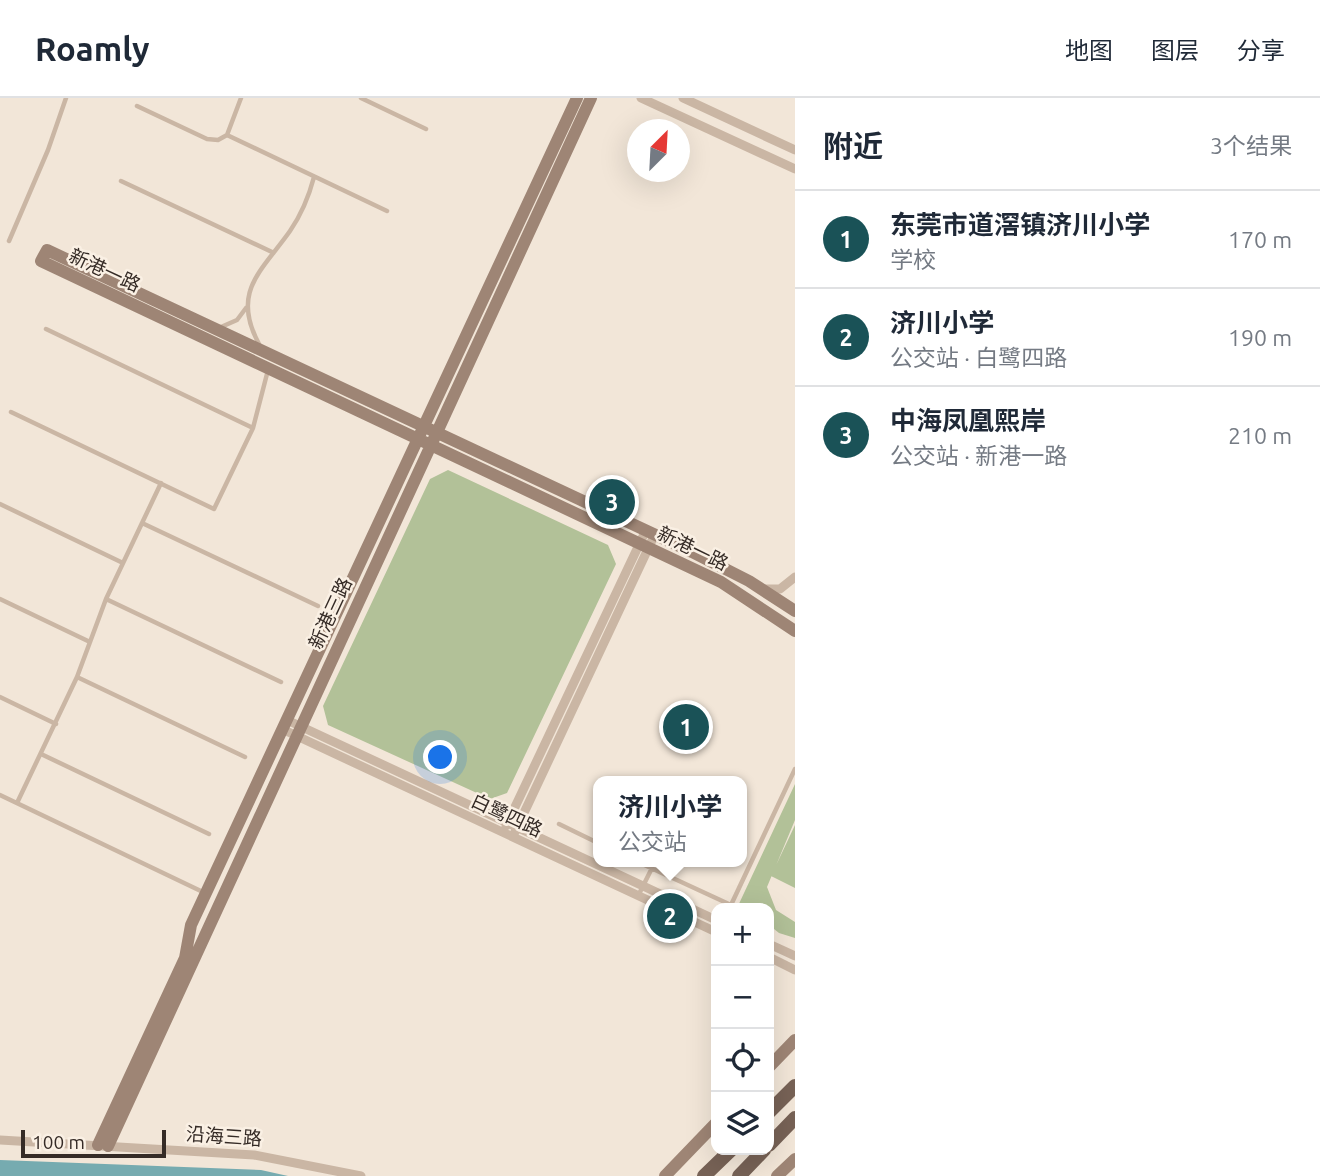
<!DOCTYPE html>
<html lang="zh">
<meta charset="utf-8">
<style>
:root{--surface:#fff;--page:#f6f6f7;--text:#1f2937;--muted:#747a83;--line:#e0e1e3;--accent:#1a5257}
body{margin:0;font-family:Ubuntu,"Noto Sans SC",sans-serif;background:var(--page);color:var(--text)}
.controls{position:absolute;right:21px;bottom:21px;display:grid;overflow:hidden;border-radius:14px;box-shadow:0 7px 28px #0002}
.controls button{width:63px;height:63px;display:grid;place-items:center;padding:0;border:0;border-bottom:2px solid var(--line);background:var(--surface);color:var(--text);font:35px sans-serif}
.compass{position:absolute;left:627px;top:21px;width:63px;height:63px;border-radius:50%;background:var(--surface);box-shadow:0 7px 28px #0002;rotate:24deg}
.scale{position:absolute;left:21px;bottom:18px;width:145px;box-sizing:border-box;padding-left:7px;border:4px solid #352b26;border-top:0;font-size:19px;line-height:24px;white-space:nowrap;color:#352b26;-webkit-text-stroke:5px #faf0e4;paint-order:stroke}
.you{position:absolute;left:441px;top:660px;width:24px;height:24px;margin:-18px;border:5px solid #fff;border-radius:50%;background:#1a73e8;box-shadow:0 0 0 10px #1a73e833}
.badge{display:grid;place-items:center;width:46px;height:46px;border-radius:50%;background:var(--accent);color:#fff;font-size:23px;font-weight:700}
.pin{position:absolute;translate:-50% -50%;border:4px solid #fff;box-shadow:0 2px 7px #0006}
.popup{position:absolute;left:593px;top:678px;width:154px;height:91px;box-sizing:border-box;display:grid;place-content:center;border-radius:14px;background:var(--surface);filter:drop-shadow(0 2px 5px #0005);font-size:23px;white-space:nowrap;color:var(--muted)}
.popup b{font-size:26px;color:var(--text)}
.popup::after{content:'';position:absolute;left:50%;top:100%;margin-left:-14px;border:14px solid transparent;border-top-color:var(--surface)}
.list{margin:0;padding:0;list-style:none}
h2{display:flex;justify-content:space-between;align-items:center;height:91px;margin:0;padding:0 28px;font-size:30px}
h2 small{font-size:23px;font-weight:400;color:var(--muted)}
.list li{display:grid;grid-template-columns:46px 1fr auto;gap:21px;align-items:center;box-sizing:border-box;height:98px;padding:0 28px;border-top:2px solid var(--line)}
.list b{display:block;font-size:26px;white-space:nowrap}
.list p{margin:0;font-size:23px;white-space:nowrap;color:var(--muted)}
.list em{font-size:23px;font-style:normal;color:var(--muted)}
.icon{flex:none;width:38px;height:38px;fill:none;stroke:currentColor;stroke-width:2;stroke-linecap:round;stroke-linejoin:round}
.map{position:relative;flex:none;width:795px;height:1078px;overflow:hidden}
header{display:flex;align-items:center;gap:42px;box-sizing:border-box;height:98px;padding:0 35px;background:var(--surface);border-bottom:2px solid var(--line)}
header strong{font-size:33px}
nav{display:flex;gap:38px;margin-inline-start:auto;font-size:24px}
main{display:flex}
aside{flex:1;background:var(--surface)}
.map>svg:first-child{display:block}
</style>
<header>
<strong>Roamly</strong>
<nav><a>地图</a><a>图层</a><a>分享</a></nav>
</header>
<main>
<div class="map">
<svg width="795" height="1078" viewBox="0 0 795 1078">
<rect width="100%" height="100%" fill="#f2e6d8"/>
<path fill="#b2c198" d="M448,372L608,447L616,466L507,695L490,701L328,627L323,608L430,381Z
M795,686V722L767,789L776,812L795,824V840L779,835L769,827V810H757L755,807L753,810H737Z
M795,727V790L771,778Z"/>
<path fill="#76abb0" d="M0,1062L261,1072L288,1078H0Z"/>
<g fill="none" stroke-linecap="round" stroke-linejoin="round">
<path stroke="#cab6a4" stroke-width="4.5" d="M241,0L227,37L387,113
M361,0L426,31
M137,8L207,41L218,42L227,37
M121,83L272,154
M9,143L48,52L66,0
M221,229L237,222L246,210
M46,231L253,330
M260,248C230,194 261,174 290,133C301,117 309,98 314,79
M11,314L214,411L253,330L268,272
M0,406L123,465
M142,425L318,508
M0,501L90,544
M106,501L281,584
M77,579L245,659
M0,599L56,626
M41,656L209,736
M0,697L205,795
M17,705L77,579L106,501L161,385
M559,726L598,745
M638,764L731,807L795,671
M638,798L652,770"/>
<path stroke="#cab6a4" stroke-width="9" d="M641,0L795,71
M683,0L795,52
M763,491H780L795,479
M287,622L716,822
M282,631L716,834
M506,728L646,432
M515,734L655,436
M769,846L795,858
M769,859L795,872
M0,1042L254,1057L361,1078"/>
<path stroke="#9e8575" stroke-width="12" d="M795,513L749,483L692,454L47,152L41,163L721,484L795,533
M769,969L795,942
M98,1047L185,860L191,827L577,0
M108,1048L591,0
M665,1078L716,1025
M777,1078L795,1061"/>
<path stroke="#776256" stroke-width="14" d="M769,1014L795,988
M769,1047L795,1020
M704,1078L731,1052
M739,1078L764,1052"/>
</g>
<g text-anchor="middle" stroke-width="5" stroke-linejoin="round" paint-order="stroke">
<g font-size="19" fill="#352b26" stroke="#faf0e4">
<text transform="translate(105 172) rotate(25)" y="7">新港一路</text>
<text transform="translate(693 450) rotate(26)" y="7">新港一路</text>
<text transform="translate(330 515) rotate(-65)" y="7">新港三路</text>
<text transform="translate(507 717) rotate(25)" y="7">白鹭四路</text>
<text transform="translate(224 1038) rotate(4)" y="7">沿海三路</text>
</g>
</g>
</svg>
<div class="controls">
<button>+</button>
<button>−</button>
<button><svg class="icon" aria-label="locate" viewBox="0 0 24 24"><circle cx="12" cy="12" r="6"/><path d="M12 2v4M12 18v4M2 12h4M18 12h4"/></svg></button>
<button><svg class="icon" aria-label="layers" viewBox="0 0 24 24"><path d="M12 4l9 5-9 5-9-5zM3 14l9 5 9-5"/></svg></button>
</div>
<svg class="compass" viewBox="-18 -18 36 36"><path d="M0-13l5 13h-10z" fill="#e53935"/><path d="M0 13l5-13h-10z" fill="#747a83"/></svg>
<div class="scale">100 m</div>
<div class="you"></div>
<div class="pin badge" style="left:686px;top:629px">1</div>
<div class="pin badge" style="left:670px;top:818px">2</div>
<div class="popup"><b>济川小学</b>公交站</div>
<div class="pin badge" style="left:612px;top:404px">3</div>
</div>
<aside>
<h2>附近<small>3个结果</small></h2>
<ul class="list">
<li><span class="badge">1</span><div><b>东莞市道滘镇济川小学</b><p>学校</p></div><em>170 m</em></li>
<li><span class="badge">2</span><div><b>济川小学</b><p>公交站 · 白鹭四路</p></div><em>190 m</em></li>
<li><span class="badge">3</span><div><b>中海凤凰熙岸</b><p>公交站 · 新港一路</p></div><em>210 m</em></li>
</ul>
</aside>
</main>
